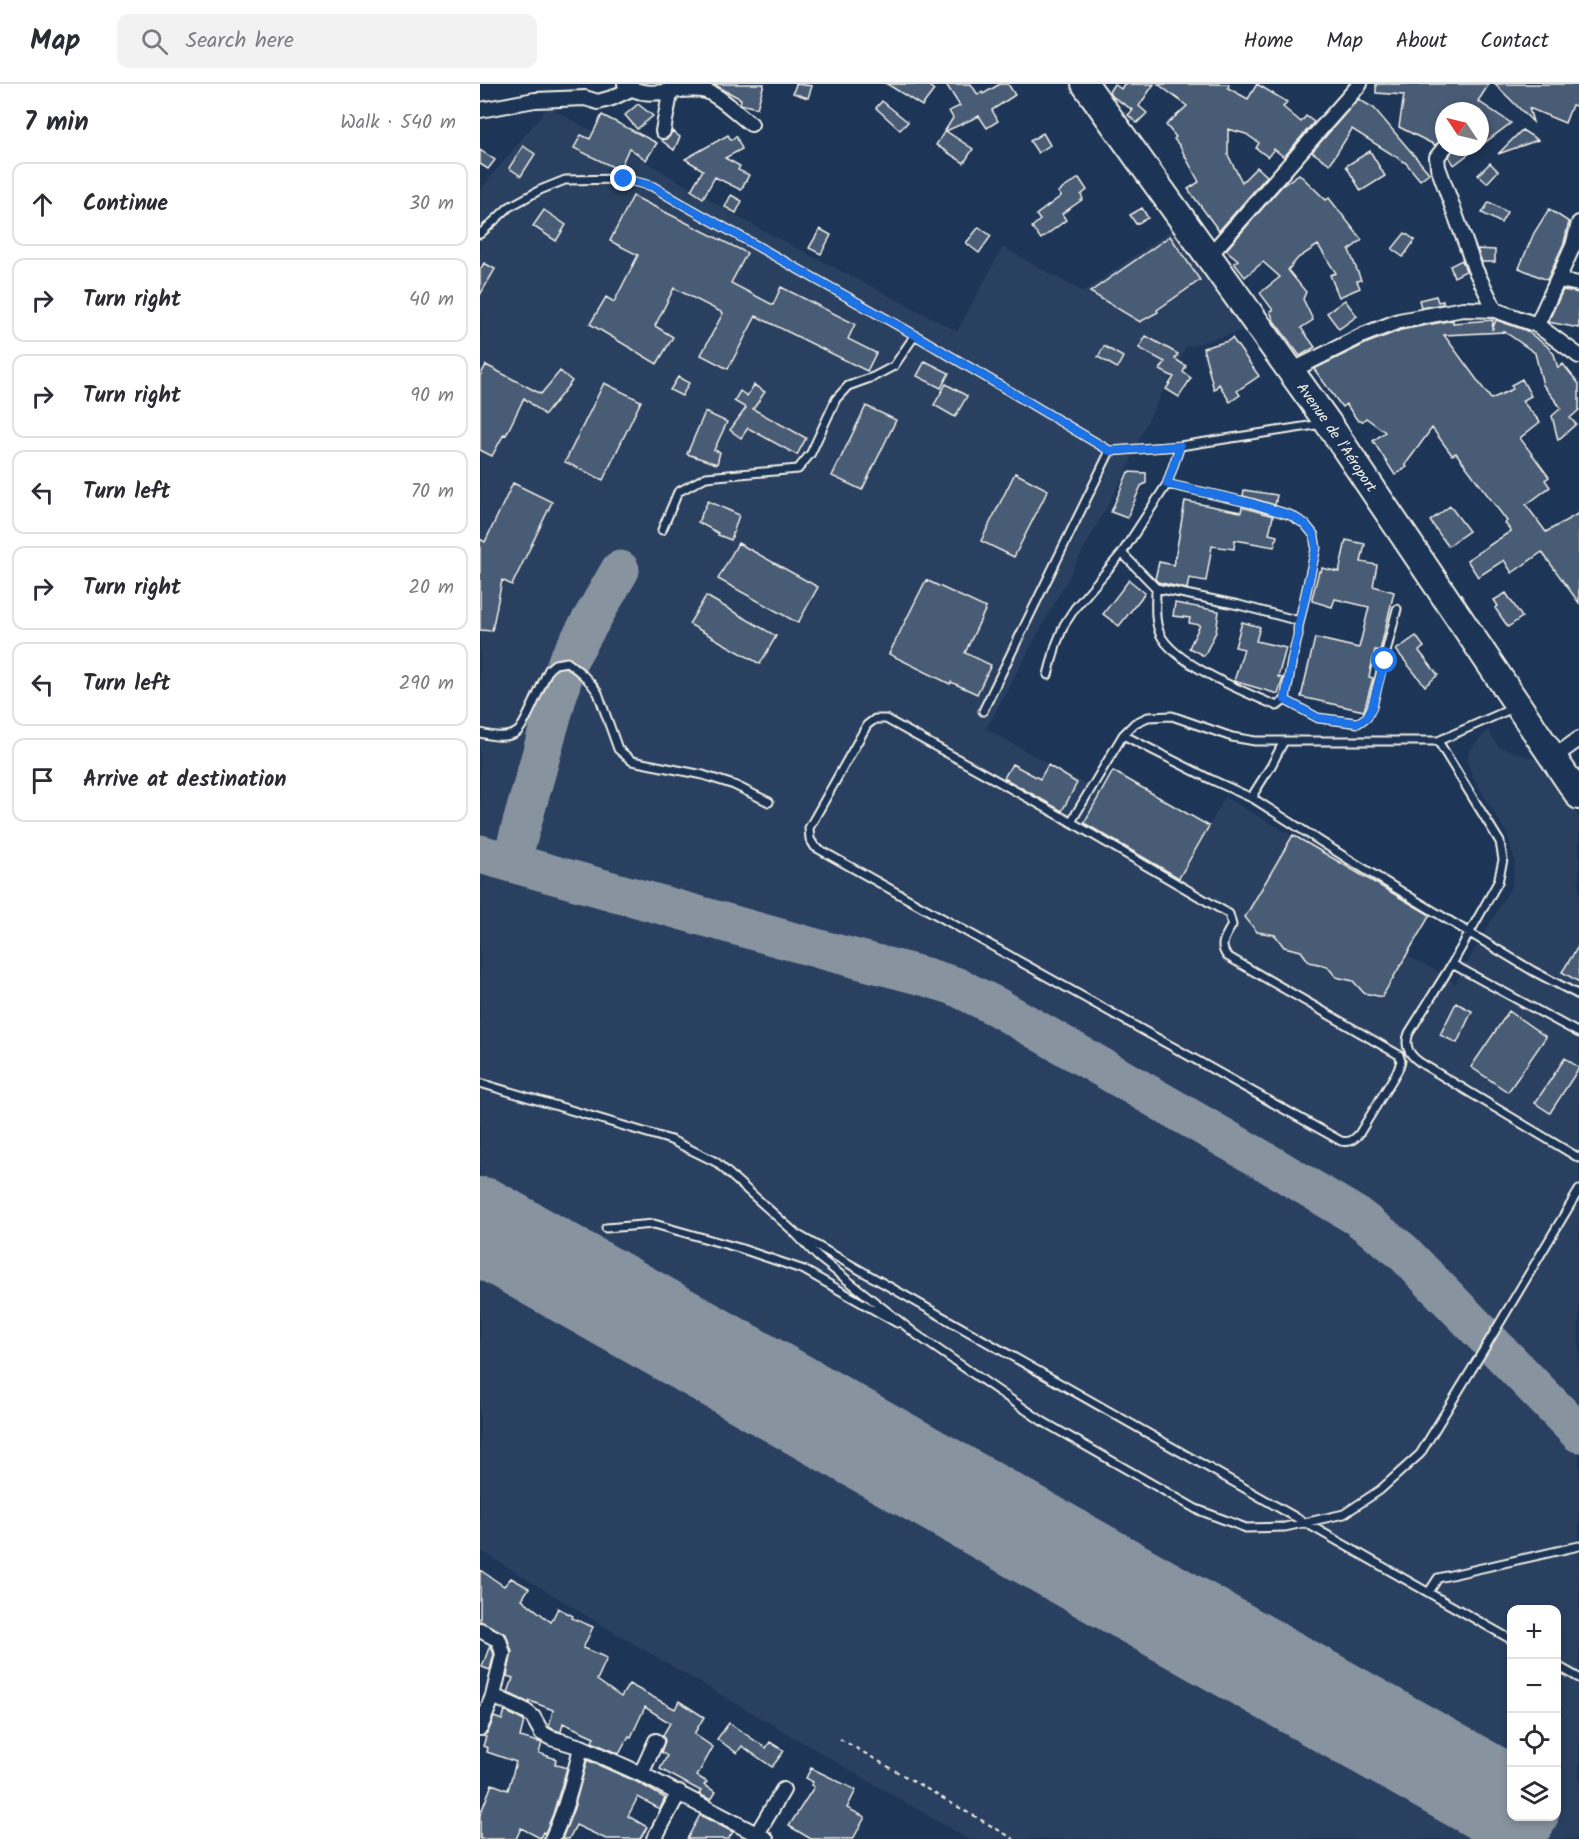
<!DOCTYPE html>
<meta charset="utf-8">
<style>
:root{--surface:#fff;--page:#f2f2f3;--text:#2b2b33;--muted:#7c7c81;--line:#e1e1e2}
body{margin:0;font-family:Kalam,sans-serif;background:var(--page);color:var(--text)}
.controls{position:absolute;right:18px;bottom:18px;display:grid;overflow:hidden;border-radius:12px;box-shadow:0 3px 9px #0003}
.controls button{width:54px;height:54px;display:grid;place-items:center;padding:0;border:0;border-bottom:2px solid var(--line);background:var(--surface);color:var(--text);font:30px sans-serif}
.compass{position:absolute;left:955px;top:18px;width:54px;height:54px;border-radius:50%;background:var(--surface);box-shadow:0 3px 9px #0003;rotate:305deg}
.stop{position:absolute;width:18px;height:18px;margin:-14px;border:4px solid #1a73e8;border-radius:50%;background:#fff}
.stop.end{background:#1a73e8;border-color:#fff;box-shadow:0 2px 6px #0008}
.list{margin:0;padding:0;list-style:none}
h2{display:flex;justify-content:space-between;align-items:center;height:78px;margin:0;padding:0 24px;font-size:26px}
h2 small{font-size:20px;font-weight:400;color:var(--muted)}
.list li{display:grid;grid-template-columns:39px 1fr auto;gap:18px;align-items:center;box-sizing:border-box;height:84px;margin:0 12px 12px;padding:0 12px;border:2px solid var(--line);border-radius:12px}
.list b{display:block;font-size:22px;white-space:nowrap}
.list em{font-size:20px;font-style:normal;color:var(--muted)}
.icon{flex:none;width:33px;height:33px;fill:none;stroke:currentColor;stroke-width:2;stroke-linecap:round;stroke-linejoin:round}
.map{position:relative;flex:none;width:1099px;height:1755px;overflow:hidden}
header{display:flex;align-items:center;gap:36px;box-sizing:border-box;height:84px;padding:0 30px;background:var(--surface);border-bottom:2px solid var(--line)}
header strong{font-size:28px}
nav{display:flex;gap:33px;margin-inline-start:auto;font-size:21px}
.search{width:420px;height:54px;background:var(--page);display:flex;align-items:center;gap:15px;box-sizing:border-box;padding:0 21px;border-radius:12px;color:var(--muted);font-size:22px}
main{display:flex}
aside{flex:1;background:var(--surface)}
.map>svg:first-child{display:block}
</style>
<header>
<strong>Map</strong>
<div class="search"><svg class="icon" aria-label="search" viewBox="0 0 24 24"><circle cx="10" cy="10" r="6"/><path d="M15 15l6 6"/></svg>Search here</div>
<nav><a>Home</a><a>Map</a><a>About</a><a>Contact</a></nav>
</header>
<main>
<aside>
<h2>7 min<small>Walk · 540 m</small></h2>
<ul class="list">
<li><svg class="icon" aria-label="ahead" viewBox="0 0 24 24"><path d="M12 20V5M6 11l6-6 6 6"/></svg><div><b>Continue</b></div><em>30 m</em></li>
<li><svg class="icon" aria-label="right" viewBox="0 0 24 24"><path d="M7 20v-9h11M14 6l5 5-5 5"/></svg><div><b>Turn right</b></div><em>40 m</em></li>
<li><svg class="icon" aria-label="right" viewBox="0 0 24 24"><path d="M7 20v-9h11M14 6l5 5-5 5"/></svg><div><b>Turn right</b></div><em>90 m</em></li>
<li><svg class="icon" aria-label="left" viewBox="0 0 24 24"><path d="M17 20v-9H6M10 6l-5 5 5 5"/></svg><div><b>Turn left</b></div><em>70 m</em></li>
<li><svg class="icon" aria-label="right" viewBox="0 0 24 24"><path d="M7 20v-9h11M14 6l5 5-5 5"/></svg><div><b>Turn right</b></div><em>20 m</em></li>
<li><svg class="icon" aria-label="left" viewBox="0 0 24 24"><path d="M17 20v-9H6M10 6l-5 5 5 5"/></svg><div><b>Turn left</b></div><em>290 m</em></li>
<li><svg class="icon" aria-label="arrive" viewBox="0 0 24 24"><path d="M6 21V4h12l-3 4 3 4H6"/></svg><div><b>Arrive at destination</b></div></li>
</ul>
</aside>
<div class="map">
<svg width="1099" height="1755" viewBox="0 0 1099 1755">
<rect width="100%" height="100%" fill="#1d3557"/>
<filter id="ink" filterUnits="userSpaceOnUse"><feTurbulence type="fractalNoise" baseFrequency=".0167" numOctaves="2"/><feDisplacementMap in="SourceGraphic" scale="12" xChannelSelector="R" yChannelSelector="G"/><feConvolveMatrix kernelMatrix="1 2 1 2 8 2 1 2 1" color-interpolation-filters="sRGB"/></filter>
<g filter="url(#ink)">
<path fill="#2a4060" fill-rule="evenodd" d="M68,23L133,58L263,136L477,247L523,163L603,208L693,145L762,247L706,263L661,350L649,382L506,645L621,709L633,687L729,742L745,713L950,831L926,871L964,891L975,900L1032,801L1035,777L1027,750L993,694L987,677L989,667L1008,646L1019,663L1061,677L1099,733V1755H488L120,1540L0,1466V106ZM1032,1526H1076V1732H1032Z"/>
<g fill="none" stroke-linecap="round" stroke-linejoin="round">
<path stroke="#8893a0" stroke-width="39" d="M0,770L343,866L446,893L475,902L517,923L786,1078L878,1133L922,1167L1099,1349
M31,779L87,578L140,486"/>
<path stroke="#8893a0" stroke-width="96" d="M0,1141L1032,1723"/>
</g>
<path fill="#485b74" stroke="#f4f1e8" stroke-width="1.5" d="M233,0H284L277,24L260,20L261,15Z
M316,0L332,2L328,14L313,9Z
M407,0H447L454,6L442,22Z
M466,0H491L498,11L502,8L503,10L520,0H528L535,11L512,26L518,37L507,44L499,32L466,47L493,65L484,79L456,61L473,34L469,27L480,22Z
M634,0L641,5L644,0H674L659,22L667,29L657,39L648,31L653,26L633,13L629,8Z
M678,0H749L748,4L768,15L777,0L807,18L803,23L821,38L826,32L834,38L804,73L794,65L788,73L776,64L779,59L766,50L748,45V71L762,98L777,83L787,92L739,147L708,105L719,98L699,61L694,55L696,53L686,41L707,22Z
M896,0H1009L998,17L1031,39L1000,62V27H964V54L955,61L919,43L924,11L896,9Z
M1015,0H1099V23L1092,21L1085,39L1049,24L1053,38Z
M878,15L894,24L949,89L940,96L926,79L872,45L850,80L832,68Z
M402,17L428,38L420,46L396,24Z
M158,20L173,32L157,45L145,31Z
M122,31L177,59L166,76L149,64L139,86L94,64L101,51L110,55Z
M1042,46L1058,56L1018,70Z
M192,47L200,53L194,66L181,56L189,53Z
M563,49L570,61L558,69L550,57Z
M248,51L251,56L256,52L262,65L245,74L260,82L258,86L269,91L261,106L235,93L223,114L211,106L223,86L205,75Z
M43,62L55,70L41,92L29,84Z
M974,63H998L974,81L969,73Z
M0,66L15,76L8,85L0,80Z
M890,67L905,92L881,107L866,82Z
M1010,79L1018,87L1007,99L998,91Z
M819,90L846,116L849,114L882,156L869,166L881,196L877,197L880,204L859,213L850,191L856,189L838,161L818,174L808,186L826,208L823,215L833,236L821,244L835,263L820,272L794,237L790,227L793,226L780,209L800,193L783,178L765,193L754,179L758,176L746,166L802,102Z
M599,94L607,106L601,111L603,115L582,130L586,136L561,155L552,143L560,136L556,131L581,112L578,108Z
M251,111L262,117L256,129L245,123Z
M153,112L267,169L251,199L293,221L301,203L375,240L368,255L396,269L387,287L276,232L248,285L221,271L243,229L194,204L175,242L193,253L177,280L110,240L126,213L134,218L158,171L130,157Z
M1009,118L1027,128L1021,139L1002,129Z
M662,124L668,134L656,140L650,131Z
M1069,125L1089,138L1084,159L1067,196L1039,184L1054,149Z
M64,126L86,141L76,157L53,142Z
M499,143L511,152L499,169L486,159Z
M340,145L351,151L341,170L329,164Z
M925,149L935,156L923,173L912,165Z
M690,152L720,196L677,226L678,228L660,238L610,208Z
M997,165L1015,166V178H1002Z
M982,176L986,187L974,193L970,182Z
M4,179L15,185L0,211V186Z
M1083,206L1099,209V244L1068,238Z
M956,212L958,218L963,217V220L941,224L939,216Z
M865,216L877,232L859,245L847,229Z
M973,236V239L1013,236L1012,246L1016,236L1045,246L1067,262L1074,270L1078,284L1083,280L1099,300V326L1090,334L1096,340L1078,356L1072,332L1081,324L1063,301L1055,269L1025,248L964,251L1011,315L1033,305L1031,301L1042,295L1051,312L1042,317L1060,338L1040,354L1069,393L1065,396L1070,403L1046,421L1066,448L1099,429V519L1062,468L1032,489L1024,476L998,493L987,476L1031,447L1025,439L1027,437L976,369L972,371L952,344L925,381L927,383L915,391L893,357L905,348L886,334L883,337H878L866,320L862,323L834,285L887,259L921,246Z
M666,252L698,270L695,275L706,282L703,288L711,294L699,313L686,305L694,293L680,286L685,278L659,264Z
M752,254L779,292L757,307L760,311L750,318L739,300L734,306L723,264L748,257Z
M624,262L643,273L637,284L618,273Z
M445,277L469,289L461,304L437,292Z
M6,281L61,310L80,287L92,297L65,331L44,314L26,351L24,350L12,372L0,366V292Z
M198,293L209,299L202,312L190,306Z
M124,299L161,317L123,396L85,378Z
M466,300L487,312L475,333L454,321Z
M274,301L285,308L273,325L326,354L317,371L268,344L261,354L250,346L266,324L254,317L260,307L267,312Z
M386,322L416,336L382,406L352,392Z
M225,328L247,338L234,366L240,368L237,380L207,370Z
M648,388L666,389V399L661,402L647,434L631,428Z
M535,389L568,406L534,473L501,457Z
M33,399L72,418L32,501L22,496L12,547L0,546V455L5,458Z
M764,406L797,411L795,421L763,412Z
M228,417L259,431L251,456L238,451V449L218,438Z
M705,417L761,428L762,423L793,432L789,450L797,452L794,463L755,456L754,465L732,462L726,497L709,494L707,505L678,498L675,495L679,478L694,481Z
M970,422L989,447L968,462L950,437Z
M866,456L885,460L881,478L897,481L893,502L914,508L900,567L895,566L889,593L893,594L884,627L821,613L835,554L879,564L889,523L855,515L852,523L832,517V514L839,487L841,488L842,484L859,488Z
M258,459L338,503L318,539L238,495Z
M446,496L506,524L485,569L511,581L497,610L471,598L470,600L409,570Z
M649,496L665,509L639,542L623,530Z
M1026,509L1042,533L1028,543L1015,524L1018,522L1014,516Z
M226,512L296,552L280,580L209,540Z
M695,519L739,527L736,548L724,572L709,564L720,541L709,539L710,534L693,532Z
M762,538L780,543L776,557L806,564L798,593L803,594L798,610L754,597L764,565L755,563Z
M936,552L944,563L939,567L958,591L945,602L916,566Z
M532,680L560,695L568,681L597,699L582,727L524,694Z
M633,687L729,742L699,794L604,739Z
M813,751L950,831L902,913L884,909L873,897L856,893L847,882L829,878L821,867L804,863L795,851L777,848L765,833Z
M1099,861V898L1082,888Z
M976,919L992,927L977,959L960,951Z
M1029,927L1066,953L1028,1008L991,983Z
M1085,974L1099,984L1070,1029L1055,1019Z
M0,1486L24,1502L31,1494L49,1504L42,1515L71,1538L78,1524L93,1532L92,1534L113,1543L103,1564L127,1574L117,1596L141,1613L149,1600L195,1625L199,1617L224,1633L214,1650L233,1663L217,1692L227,1698L224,1701L236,1708L231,1716L219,1710L221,1707L180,1685L187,1672L181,1668L185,1657L183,1651L190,1639L165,1623L151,1653L149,1652L139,1670L112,1658L114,1653L83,1639L81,1648L75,1646L69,1643L73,1626L50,1617L49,1619L28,1609L33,1594L27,1592L32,1568L26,1550L0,1537Z
M10,1561L14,1570L10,1586L2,1583Z
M25,1627L44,1637L40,1653L62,1659L59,1669L76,1675L75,1680L87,1684L73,1730L65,1749L63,1748L60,1754L41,1744L36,1755H0V1731L12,1700L28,1706L36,1678L7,1668L8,1664L3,1662L6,1653L3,1652L8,1648L14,1633L22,1636Z
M249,1639L286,1664L290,1658L304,1667L292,1683L262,1662L257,1669L237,1655Z
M107,1676L157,1698L185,1714L180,1725L158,1713L148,1732L167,1743L160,1755H126L96,1741L89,1755H82L94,1724Z
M331,1684L376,1706L367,1724L385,1733L373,1755H331L309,1742L334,1703L331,1701L333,1698L326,1694Z
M220,1731L253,1748L248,1755H207Z"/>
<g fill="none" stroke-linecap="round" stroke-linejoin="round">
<g stroke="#f4f1e8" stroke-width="11">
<path id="lane" d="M0,150L29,123L60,106L85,96L144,95L172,102L197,117L435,251L630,367L700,362L842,340
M687,400L771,419L810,431L825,440L834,451L836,464L818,544V551L812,576L805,616
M182,446L198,408L226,393L318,385L331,369L356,315L368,302L393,293L414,282L435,251
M642,469L676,504L759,521L819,537
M676,504C676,519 674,536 680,550C694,580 767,609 797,622L805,616L838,634L878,639L887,633L892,623L917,525
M568,591L576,561L584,541L595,524L642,469L687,400L700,362
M503,627L630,367
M0,649C12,652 26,655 37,648C45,643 63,596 69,585L75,580L87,578C99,587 109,595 118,609L138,665L152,677L223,691L254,701L289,718
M643,651L730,695L774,715L868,775L940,819L1053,887L1099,911
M958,657L1020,758L1023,776L1018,798L972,880L929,949C923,964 931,973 944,981L1099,1074
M774,715V709L791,682L804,657
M591,738L406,635H395L387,641L329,744L330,755L335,763L861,1057C869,1059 874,1056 879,1050L918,986L921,977L919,971L747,872C738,861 746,852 752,841L749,830L591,738L643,651L655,639L668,633L692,632L752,653L775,657H958L1033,624
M972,880L1099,949
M0,999L191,1056L236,1078L313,1147L338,1173L437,1251L562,1337L716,1425L766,1444L805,1443L864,1430L900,1406L940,1370L1009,1257L1099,1106
M126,1144L174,1140L259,1164L324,1186L417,1239
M320,1152L1032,1556
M949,1508L958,1494L1099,1462
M1076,1581L1099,1594"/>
</g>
<g stroke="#f4f1e8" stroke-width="18">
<path id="street" d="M145,0C166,19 202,0 226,7C242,13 257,30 271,40
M0,26L55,16L105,14L118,18L132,14L151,5
M183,47L192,0
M965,63L957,73L958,83L995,185L1015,226
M729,172L880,0
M1079,196L1099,200
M1057,241L1093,162L1099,139
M811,287L883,251L919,237L983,225L1015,226L1057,241L1099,272
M1074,673L1099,655
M0,1546L19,1556L23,1570L13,1612L0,1644
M13,1612L44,1626L53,1633L62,1649L71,1654L101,1663L161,1690L286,1755
M161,1690L176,1657
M72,1755C86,1726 94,1695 101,1663
M174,1755L199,1708
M274,1755L303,1706"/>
</g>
<g stroke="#f4f1e8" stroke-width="30">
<g id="highway">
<path id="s1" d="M605,0L848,339L1099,712"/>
</g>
</g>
<path stroke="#f4f1e8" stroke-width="2" stroke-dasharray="4.5 4.5" stroke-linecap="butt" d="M360,1655L534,1755"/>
<use href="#lane" stroke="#1d3557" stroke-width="7"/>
<use href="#street" stroke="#1d3557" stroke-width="14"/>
<use href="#highway" stroke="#1d3557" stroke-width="26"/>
</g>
</g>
<g fill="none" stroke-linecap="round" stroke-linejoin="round" filter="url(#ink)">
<path stroke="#1a73e8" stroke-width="8" d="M144,95L172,102L197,117L435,251L630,367L700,362L687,400L771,419L810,431L825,440L834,451L836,464L818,544V551L812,576L805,616L838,634L878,639L887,633L892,623L905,577"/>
</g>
<g text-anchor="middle" stroke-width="4.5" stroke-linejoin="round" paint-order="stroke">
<g font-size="15" fill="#f4f1e8" stroke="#1d3557">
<text dy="5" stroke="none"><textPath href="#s1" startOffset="434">Avenue de l'Aéroport</textPath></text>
</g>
</g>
</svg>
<div class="controls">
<button>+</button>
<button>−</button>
<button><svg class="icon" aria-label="locate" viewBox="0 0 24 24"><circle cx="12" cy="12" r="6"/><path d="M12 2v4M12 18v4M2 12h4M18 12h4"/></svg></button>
<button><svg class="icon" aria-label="layers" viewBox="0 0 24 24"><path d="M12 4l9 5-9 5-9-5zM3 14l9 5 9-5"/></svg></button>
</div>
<svg class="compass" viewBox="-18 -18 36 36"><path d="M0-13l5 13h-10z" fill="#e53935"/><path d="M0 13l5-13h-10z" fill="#7c7c81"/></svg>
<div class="stop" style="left:905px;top:577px"></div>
<div class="stop end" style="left:144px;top:95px"></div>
</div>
</main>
